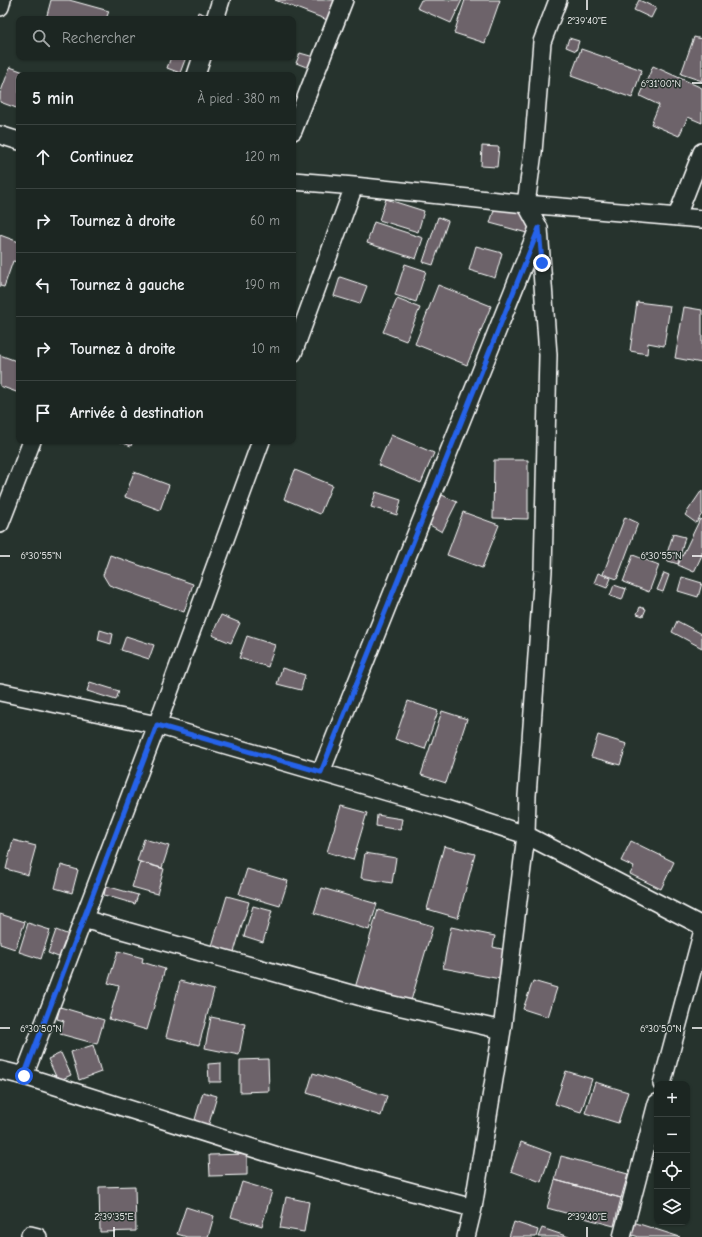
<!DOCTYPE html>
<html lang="fr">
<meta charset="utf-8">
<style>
:root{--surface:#1c2622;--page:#252e2a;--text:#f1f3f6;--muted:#a0a5a5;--line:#3a4340}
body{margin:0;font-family:"Comic Neue",sans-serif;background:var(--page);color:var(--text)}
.controls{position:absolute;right:12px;bottom:12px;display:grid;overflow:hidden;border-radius:8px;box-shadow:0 1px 3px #0004}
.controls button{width:36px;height:36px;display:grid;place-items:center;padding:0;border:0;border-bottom:1px solid var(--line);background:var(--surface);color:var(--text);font:20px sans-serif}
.stop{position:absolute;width:12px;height:12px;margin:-9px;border:3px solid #2563eb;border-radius:50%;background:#fff}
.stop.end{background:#2563eb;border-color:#fff;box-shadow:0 1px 4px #0008}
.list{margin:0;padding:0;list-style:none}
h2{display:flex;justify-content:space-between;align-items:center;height:52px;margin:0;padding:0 16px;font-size:17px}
h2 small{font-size:13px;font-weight:400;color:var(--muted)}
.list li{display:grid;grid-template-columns:26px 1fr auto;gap:12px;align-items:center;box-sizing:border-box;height:64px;padding:0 16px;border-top:1px solid var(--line)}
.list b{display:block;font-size:15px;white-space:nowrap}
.list em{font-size:13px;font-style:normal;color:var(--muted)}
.icon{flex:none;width:22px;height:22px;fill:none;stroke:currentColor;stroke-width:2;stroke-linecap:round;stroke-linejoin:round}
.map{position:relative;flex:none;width:702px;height:1237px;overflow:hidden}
.search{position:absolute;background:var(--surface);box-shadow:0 1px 3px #0004;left:16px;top:16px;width:280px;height:44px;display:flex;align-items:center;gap:10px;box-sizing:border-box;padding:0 14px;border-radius:8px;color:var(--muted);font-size:15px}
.panel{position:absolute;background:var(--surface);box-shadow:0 1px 3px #0004;left:16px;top:72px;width:280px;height:372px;border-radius:8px}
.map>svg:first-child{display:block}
</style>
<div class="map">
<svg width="702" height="1237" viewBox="0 0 702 1237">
<rect width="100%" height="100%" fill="#26332d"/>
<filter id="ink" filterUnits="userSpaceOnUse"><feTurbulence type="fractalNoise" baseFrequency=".025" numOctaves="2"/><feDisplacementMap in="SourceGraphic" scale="8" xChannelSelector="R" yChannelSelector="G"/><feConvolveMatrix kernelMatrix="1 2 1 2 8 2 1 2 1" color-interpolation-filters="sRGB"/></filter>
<g filter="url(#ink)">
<path fill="#6d646b" stroke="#fff" d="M51,0H69L109,11L106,19H46Z
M275,0H338L330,21Z
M421,0H462L451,23L417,8Z
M465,0H500L485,43L454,33Z
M639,0L656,8L651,18L634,10Z
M198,12L209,16L208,19H196Z
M694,37L702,39V81L681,74Z
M569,38L579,41L576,51L566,47Z
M581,49L642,70L632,98L571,76Z
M300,53L314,57L309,68L296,63Z
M171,57H186L180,73L167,68Z
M653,66L702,88V123L688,117L679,136L651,124L659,105L640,96Z
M10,67L32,75H19V109L0,102V94Z
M482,146L499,147L497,167L481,166Z
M386,199L424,211L418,232L379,220Z
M495,207L532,216L527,233L490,223Z
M438,217L448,221L433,265L423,262Z
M374,222L423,238L416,259L367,243Z
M0,235L19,242V261L18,262L13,261L4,287L0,286Z
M476,246L502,253L495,278L469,270Z
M405,264L426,271L416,302L395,295Z
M340,277L367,286L360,304L334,296Z
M438,285L491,306L467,365L415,344Z
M397,299L420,308L406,341L383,332Z
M637,302L670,306L664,346L648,343L647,354L630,351Z
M684,307L702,310V363L675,358Z
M0,355L19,362V393L0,386Z
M391,435L434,453L421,483L378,465Z
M119,441H133L131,446Z
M494,460H528V519L493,518Z
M295,470L332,485L320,514L284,499Z
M134,472L169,485L160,510L125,497Z
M702,490V514L696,523L685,515Z
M376,492L401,500L397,515L371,507Z
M442,495L457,502L442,532L428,524Z
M463,512L499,525L482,568L447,555Z
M625,517L638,523L617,579L603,574Z
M700,519L702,520V555L694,572L678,565Z
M673,534L685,537L678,564L665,560Z
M110,555L193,584L184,612L109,585L103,575Z
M633,555L659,565L649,592L623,582Z
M598,573L611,578L607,588L594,583Z
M664,573L669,575L663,592L657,590Z
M682,577L702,583L698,597L678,591Z
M614,585L626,589L622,600L610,596Z
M640,607L646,609L643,616L637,614Z
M221,615L240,623L231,643L212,635Z
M677,621L702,634V648L672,632Z
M100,630L113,634L111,644L98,640Z
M126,636L154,645L149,659L121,650Z
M247,636L275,645L268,667L239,658Z
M282,668L305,675L301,690L277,684Z
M90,682L119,691L116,700L87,691Z
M408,701L438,711L425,749L395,739Z
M442,711L467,719L446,783L421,775Z
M598,735L627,744L620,765L591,757Z
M341,806L367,813L353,860L327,852Z
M377,815L402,819L400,830L376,826Z
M144,839L169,846L162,868L137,861Z
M13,840L36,846L28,875L6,869Z
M631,841L674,862L661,889L630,874L634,867L621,861Z
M444,846L475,854L458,918L427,909Z
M365,853L396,858L392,883L361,878Z
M140,862L164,869L157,894L132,887Z
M61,865L78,870L72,893L55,888Z
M247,869L288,881L280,906L239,894Z
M106,886L138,895L135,904L104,895Z
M322,888L377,904L369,930L314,913Z
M227,896L249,902L234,952L212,946Z
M253,906L272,911L263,942L244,936Z
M378,910L433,926L410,1004L355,988Z
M0,914L25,922L15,949L0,944Z
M28,923L50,930L41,959L19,952Z
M451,927L495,936L493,947L506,950L500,979L443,968Z
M56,930L69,935L61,958L48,953Z
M118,951L143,958L142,962L165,969L147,1030L109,1019L119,986L108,983Z
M180,981L214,990L199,1045L166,1037Z
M533,981L557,988L548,1017L523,1009Z
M60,1007L104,1020L97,1044L60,1034L64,1021L57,1019Z
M211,1017L245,1024L239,1055L205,1048Z
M93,1045L101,1072L79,1080L71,1052Z
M61,1053L71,1075L58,1081L48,1059Z
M268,1059L269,1091L240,1092V1060Z
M221,1063V1082H209L208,1064Z
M566,1071L592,1079L581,1112L555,1104Z
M313,1073L387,1096L381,1116L307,1093Z
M595,1082L628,1092L618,1123L585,1113Z
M203,1092L217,1096L208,1127L194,1123Z
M521,1142L551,1153L541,1182L511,1171Z
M247,1154V1175L210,1176L209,1155Z
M561,1156L628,1174L621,1198L555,1180Z
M555,1180L621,1198L614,1226L547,1208Z
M242,1182L272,1191L262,1226L231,1217Z
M135,1186L136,1231L100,1232L99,1187Z
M286,1197L309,1202L304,1232L280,1228Z
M186,1207L214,1216L208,1237H187L177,1234Z
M514,1222L538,1230L536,1237H509Z
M633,1222L680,1237H639L629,1234Z
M542,1228L569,1237H538Z"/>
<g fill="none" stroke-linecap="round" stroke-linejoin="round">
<g stroke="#fff" stroke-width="20">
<path id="street" d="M0,7L2,0
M215,19L221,0
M196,75L202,57
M293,131L344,0
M0,135L19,141
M293,181L354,186L526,204L702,219
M677,216L702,152
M293,353L354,186
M0,524L32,441
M0,692L157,725L443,808L526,835L702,926
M321,772L537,231
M83,919L376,1001L502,1030
M0,1070L24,1076L281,1157L473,1208
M24,1076L157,725L261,441
M662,1084L702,934
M30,1235L38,1237
M466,1237L473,1208L502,1030L526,835L527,796L543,571L548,355L539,228L526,204L533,152L542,42L558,0
M622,1237L657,1103"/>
</g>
<use href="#street" stroke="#26332d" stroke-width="17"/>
</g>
</g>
<g fill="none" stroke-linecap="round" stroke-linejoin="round" filter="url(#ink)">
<path stroke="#2563eb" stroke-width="5" d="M24,1076L157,725L321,772L539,228L542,263"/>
</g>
<path fill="none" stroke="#fff" stroke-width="1.5" d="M587,0V10M692,83H702M0,556H10M692,556H702M0,1028H10M692,1028H702M114,1227V1237M587,1227V1237"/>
<g font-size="10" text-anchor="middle" fill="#fff" stroke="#26332d" stroke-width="3" stroke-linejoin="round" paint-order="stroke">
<text x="587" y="24">2°39'40"E</text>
<text x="661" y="87">6°31'00"N</text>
<text x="41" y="559">6°30'55"N</text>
<text x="661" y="559">6°30'55"N</text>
<text x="41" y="1032">6°30'50"N</text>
<text x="661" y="1032">6°30'50"N</text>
<text x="114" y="1220">2°39'35"E</text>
<text x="587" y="1220">2°39'40"E</text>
</g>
</svg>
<div class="controls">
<button>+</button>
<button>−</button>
<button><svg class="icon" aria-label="locate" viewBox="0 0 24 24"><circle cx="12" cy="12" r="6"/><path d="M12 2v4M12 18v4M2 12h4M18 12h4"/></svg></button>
<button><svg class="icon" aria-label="layers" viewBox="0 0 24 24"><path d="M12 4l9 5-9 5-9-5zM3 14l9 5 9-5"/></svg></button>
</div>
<div class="stop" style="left:24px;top:1076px"></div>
<div class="stop end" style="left:542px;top:263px"></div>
<div class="search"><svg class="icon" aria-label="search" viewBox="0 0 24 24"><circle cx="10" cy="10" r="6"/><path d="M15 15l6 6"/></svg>Rechercher</div>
<section class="panel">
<h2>5 min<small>À pied · 380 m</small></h2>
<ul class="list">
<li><svg class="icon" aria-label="ahead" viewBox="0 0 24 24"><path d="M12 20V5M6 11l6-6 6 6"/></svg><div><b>Continuez</b></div><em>120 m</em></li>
<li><svg class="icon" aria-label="right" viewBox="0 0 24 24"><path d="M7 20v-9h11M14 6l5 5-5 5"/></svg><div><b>Tournez à droite</b></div><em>60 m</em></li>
<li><svg class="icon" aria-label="left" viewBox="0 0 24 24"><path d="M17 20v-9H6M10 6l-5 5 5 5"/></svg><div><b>Tournez à gauche</b></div><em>190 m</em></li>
<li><svg class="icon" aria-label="right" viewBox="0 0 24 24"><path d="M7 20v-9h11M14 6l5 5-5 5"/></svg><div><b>Tournez à droite</b></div><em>10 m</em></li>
<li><svg class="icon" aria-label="arrive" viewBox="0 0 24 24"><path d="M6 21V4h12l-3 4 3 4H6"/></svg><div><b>Arrivée à destination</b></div></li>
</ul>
</section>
</div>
